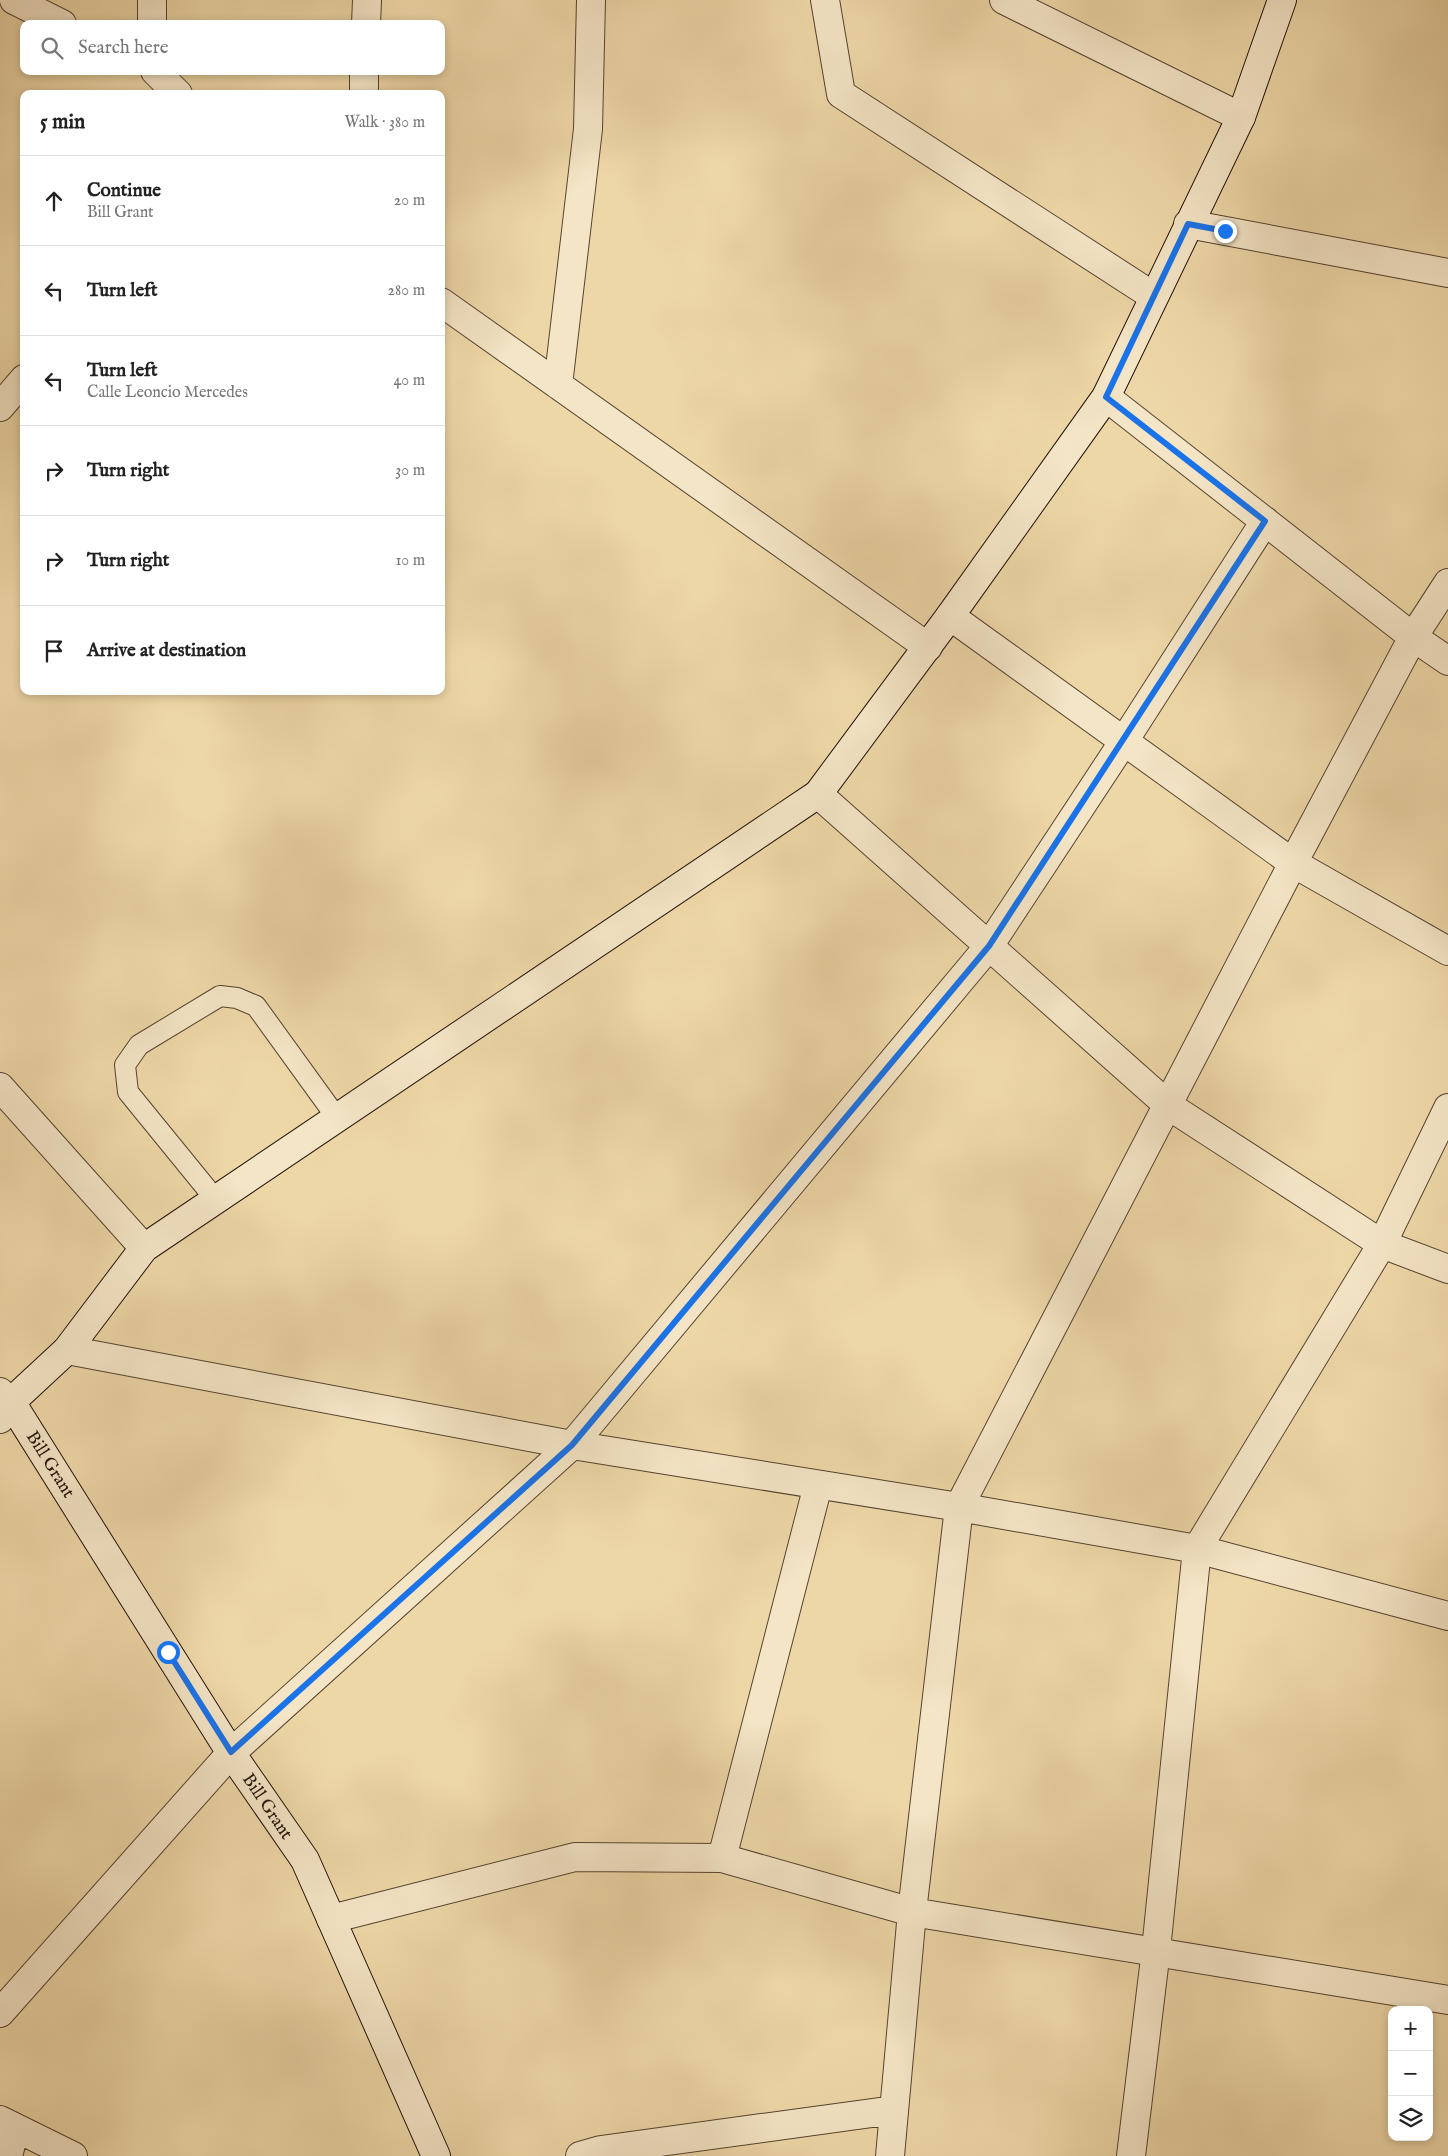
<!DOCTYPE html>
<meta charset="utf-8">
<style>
:root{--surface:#fff;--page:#f6f6f6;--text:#222;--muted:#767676;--line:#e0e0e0}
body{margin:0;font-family:"IM FELL English",serif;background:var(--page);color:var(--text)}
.controls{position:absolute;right:15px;bottom:15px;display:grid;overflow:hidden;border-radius:10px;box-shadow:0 2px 8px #0003}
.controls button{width:45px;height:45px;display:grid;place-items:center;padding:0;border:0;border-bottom:1px solid var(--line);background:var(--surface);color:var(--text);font:25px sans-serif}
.stop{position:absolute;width:15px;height:15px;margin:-11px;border:4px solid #1a73e8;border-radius:50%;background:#fff}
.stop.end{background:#1a73e8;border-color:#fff;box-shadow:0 1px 5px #0008}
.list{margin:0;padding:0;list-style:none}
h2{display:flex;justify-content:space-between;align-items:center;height:65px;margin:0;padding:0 20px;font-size:21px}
h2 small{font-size:16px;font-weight:400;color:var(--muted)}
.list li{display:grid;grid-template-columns:32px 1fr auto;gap:15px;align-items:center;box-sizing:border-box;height:90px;padding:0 20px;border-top:1px solid var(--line)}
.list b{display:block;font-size:19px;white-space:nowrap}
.list p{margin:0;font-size:16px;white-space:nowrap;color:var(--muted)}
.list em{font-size:16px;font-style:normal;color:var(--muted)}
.icon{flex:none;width:28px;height:28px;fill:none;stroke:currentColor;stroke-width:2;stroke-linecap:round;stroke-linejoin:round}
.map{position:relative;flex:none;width:1448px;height:2156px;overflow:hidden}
.search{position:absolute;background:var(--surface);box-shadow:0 2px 8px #0003;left:20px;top:20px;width:425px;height:55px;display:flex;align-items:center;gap:12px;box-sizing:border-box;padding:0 18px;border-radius:10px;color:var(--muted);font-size:19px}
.panel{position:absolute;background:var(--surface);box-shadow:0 2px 8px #0003;left:20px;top:90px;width:425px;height:605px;border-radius:10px}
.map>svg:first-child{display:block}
</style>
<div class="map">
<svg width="1448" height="2156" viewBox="0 0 1448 2156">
<rect width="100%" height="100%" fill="#eed7a7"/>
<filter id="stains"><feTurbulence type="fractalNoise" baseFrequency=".004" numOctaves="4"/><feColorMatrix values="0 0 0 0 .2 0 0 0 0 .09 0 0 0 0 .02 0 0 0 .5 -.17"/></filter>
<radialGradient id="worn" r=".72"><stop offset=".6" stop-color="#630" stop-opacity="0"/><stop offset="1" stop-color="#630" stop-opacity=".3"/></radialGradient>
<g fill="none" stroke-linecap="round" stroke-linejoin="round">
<g stroke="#554331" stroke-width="22">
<path id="lane" d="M216,1200L128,1092L125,1065L139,1045L220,996L237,998L256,1006L337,1118"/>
</g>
<g stroke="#554331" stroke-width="30">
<path id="street" d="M14,0L62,24
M825,0L841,94L1153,296
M1004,0L1241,117
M152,24V0
M366,24L367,0
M155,71L178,94
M364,94V71
M1188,224L1448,273
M441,302L928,647
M558,385L588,129L591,0
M1106,397L1413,637L1448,661
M0,407L24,379
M950,616L1293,863L1448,951
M818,794L1169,1106L1382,1244L1448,1269
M0,1087L144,1248
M67,1350L572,1445L959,1507L1197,1549L1448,1616
M0,1392L11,1402L0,1419
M722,1858L818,1485
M331,1919L575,1857L722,1858L912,1912L1448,2000
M0,2013L231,1753L572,1445L989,946L1124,741L1265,521
M0,2120L73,2156
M8,2156L15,2129
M580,2156L601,2150L894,2110
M890,2156L912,1912L959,1507L1293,863L1413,637L1448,583
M1131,2156L1156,1950L1197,1549L1382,1244L1448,1108"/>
</g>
<g stroke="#22120a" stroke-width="30">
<path id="secondary" d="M436,2156L305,1860L231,1753L11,1402L67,1350L144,1248L818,794L950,616L1106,397L1241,117L1282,0"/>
</g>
<use href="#lane" stroke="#f4e5c6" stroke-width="20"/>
<use href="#street" stroke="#f4e5c6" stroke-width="28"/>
<use href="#secondary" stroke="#f4e5c6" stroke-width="28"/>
</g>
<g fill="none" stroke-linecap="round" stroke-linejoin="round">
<path stroke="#1a73e8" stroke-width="6" d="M168,1652L231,1752L572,1445L989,946L1265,521L1106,397L1188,224L1225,231"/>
</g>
<g text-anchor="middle" stroke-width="4.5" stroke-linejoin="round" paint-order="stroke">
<g font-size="18" fill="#22120a" stroke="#f4e5c6">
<text transform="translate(51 1464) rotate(58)" y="6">Bill Grant</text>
<text transform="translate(268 1806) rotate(56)" y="6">Bill Grant</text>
</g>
</g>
<rect width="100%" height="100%" filter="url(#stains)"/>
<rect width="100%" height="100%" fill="url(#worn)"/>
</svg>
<div class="controls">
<button>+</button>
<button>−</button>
<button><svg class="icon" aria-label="layers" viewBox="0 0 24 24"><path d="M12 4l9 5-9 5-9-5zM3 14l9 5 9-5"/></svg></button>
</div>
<div class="stop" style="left:168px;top:1652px"></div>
<div class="stop end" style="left:1225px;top:231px"></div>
<div class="search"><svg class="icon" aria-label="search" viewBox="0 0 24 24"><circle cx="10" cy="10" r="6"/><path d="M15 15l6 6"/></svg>Search here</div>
<section class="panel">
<h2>5 min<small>Walk · 380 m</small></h2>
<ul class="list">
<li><svg class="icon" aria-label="ahead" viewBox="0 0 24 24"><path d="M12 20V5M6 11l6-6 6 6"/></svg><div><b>Continue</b><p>Bill Grant</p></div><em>20 m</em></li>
<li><svg class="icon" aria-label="left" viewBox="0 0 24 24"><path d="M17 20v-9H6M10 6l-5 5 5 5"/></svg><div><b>Turn left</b></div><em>280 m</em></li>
<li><svg class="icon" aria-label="left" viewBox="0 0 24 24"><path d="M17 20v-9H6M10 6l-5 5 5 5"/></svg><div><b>Turn left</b><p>Calle Leoncio Mercedes</p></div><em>40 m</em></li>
<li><svg class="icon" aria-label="right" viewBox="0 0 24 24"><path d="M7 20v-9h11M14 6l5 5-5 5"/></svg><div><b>Turn right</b></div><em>30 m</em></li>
<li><svg class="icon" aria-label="right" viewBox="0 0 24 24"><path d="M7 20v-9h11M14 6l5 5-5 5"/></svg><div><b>Turn right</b></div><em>10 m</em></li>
<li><svg class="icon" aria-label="arrive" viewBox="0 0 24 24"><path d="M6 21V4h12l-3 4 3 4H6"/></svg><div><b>Arrive at destination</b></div></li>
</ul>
</section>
</div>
